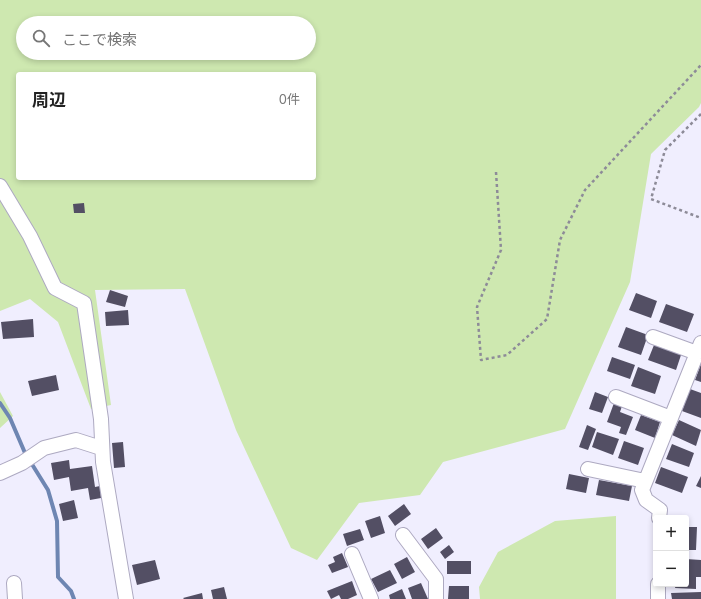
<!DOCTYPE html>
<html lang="ja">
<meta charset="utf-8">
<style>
:root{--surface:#fff;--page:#f2f2f2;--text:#222;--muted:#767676;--line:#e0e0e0}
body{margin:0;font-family:Inter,"Noto Sans JP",sans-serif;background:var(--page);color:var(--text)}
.controls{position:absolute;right:12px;bottom:12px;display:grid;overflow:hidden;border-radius:4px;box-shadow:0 2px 6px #0003}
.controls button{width:36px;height:36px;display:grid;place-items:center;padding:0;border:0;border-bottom:1px solid var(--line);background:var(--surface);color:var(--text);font:20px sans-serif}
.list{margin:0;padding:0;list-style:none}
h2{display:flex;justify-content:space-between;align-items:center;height:52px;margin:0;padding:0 16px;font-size:17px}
h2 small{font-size:13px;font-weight:400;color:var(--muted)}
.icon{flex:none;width:22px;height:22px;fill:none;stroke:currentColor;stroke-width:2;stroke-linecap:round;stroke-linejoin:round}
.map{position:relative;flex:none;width:701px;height:599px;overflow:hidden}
.search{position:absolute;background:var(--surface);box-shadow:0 2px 6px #0003;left:16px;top:16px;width:300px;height:44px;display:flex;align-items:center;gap:10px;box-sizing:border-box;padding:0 14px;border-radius:22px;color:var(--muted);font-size:15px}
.panel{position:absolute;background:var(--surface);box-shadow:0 2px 6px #0003;left:16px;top:72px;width:300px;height:108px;border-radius:4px}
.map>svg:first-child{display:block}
</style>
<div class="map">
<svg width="701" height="599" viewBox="0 0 701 599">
<rect width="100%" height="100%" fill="#f0eefe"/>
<path fill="#cee8b0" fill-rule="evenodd" d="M0,0H701V103L699,107L651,154L630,282L565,429L443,462L420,495L359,503L317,560L291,548L236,430L185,289L95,290L111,405L91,409L58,322L30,299L0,311ZM23,23H309V53H23ZM18,74H314V178H18Z
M0,392L13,416L0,428Z
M616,516V599H480L479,587L498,552L555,521Z"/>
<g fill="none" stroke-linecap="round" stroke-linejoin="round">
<path stroke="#6e86b2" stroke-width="4" d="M0,403L10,418L25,453L48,490L57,521L58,577L71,591L74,599"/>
</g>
<path fill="#534f64" d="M84,203L85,213H74L73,204Z
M110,290L128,296L125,307L106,302Z
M636,293L657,301L651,318L629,310Z
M666,304L694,314L687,332L659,322Z
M128,310L129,325L106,326L105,312Z
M33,319L34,337L3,339L1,322Z
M626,327L648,335L641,355L618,347Z
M654,345L681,355L676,370L648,360Z
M612,357L635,365L630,379L607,371Z
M701,364V382L695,380Z
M638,367L661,376L655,394L631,386Z
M56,375L59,390L32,396L28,381Z
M690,389L701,393V418L682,411Z
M595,392L608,397L602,413L589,409Z
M614,403L622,406L620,412L633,417L626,435L619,433L621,427L607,422Z
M641,415L660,422L655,438L635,430Z
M679,420L701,430L696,446L672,435Z
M587,425L596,429L588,450L579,447Z
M597,432L619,439L613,455L592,447Z
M624,441L644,448L638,465L618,458Z
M123,442L125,467L114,468L112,443Z
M672,444L694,453L689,467L666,459Z
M69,460L70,469L92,466L95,487L100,486L101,498L90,500L88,488L71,491L69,477L54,480L51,463Z
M661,467L688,477L682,493L655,483Z
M569,474L589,478L586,493L566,489Z
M701,476V488L696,486Z
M599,480L632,486L629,501L596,495Z
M74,500L78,518L63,521L59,504Z
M404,504L411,514L395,526L388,516Z
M380,516L385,533L371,538L365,521Z
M686,527H697L696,550H686Z
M436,528L443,538L428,549L421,539Z
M360,529L364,540L347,546L343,534Z
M449,545L454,552L445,559L440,552Z
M342,553L348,567L332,573L328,565L335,562L333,557Z
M407,557L415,572L402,579L394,564Z
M686,559L701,560V577H696V589L675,588L676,584H686Z
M155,560L160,579L137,585L132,565Z
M447,561H471V574H447Z
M390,570L397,583L378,592L371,579Z
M352,581L357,595L348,599H341L339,595L331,599L327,591Z
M421,583L428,599H412L408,588Z
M449,586H469V599H448Z
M224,587L227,599H213L211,590Z
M402,589L406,599H390L389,595Z
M701,592V599H672L671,593Z
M202,593L203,599H184L183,598Z"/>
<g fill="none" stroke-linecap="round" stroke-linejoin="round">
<g stroke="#ada9c1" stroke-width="16">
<path id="minor" d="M0,186L30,236L55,288L84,303L101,419L103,462L126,599
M653,337L697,353
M616,397L671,418
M588,469L645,481
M0,473L22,463L44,448L76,440L101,448
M659,518L660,510L646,500L642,490L701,343
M403,535L436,579V599
M352,554L371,599
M14,583L15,599
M658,599V584"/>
</g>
<path stroke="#8d8b98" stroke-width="2.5" stroke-dasharray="3 3" stroke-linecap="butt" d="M701,114L665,150L651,199L701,218
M496,172L501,250L477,307L481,360L507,355L547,319L560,240L585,190L701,65"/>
<use href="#minor" stroke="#fff" stroke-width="14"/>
</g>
</svg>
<div class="controls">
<button>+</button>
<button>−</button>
</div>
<div class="search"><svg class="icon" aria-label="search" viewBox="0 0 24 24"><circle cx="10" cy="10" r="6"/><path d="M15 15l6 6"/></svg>ここで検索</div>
<section class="panel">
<h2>周辺<small>0件</small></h2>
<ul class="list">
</ul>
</section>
</div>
